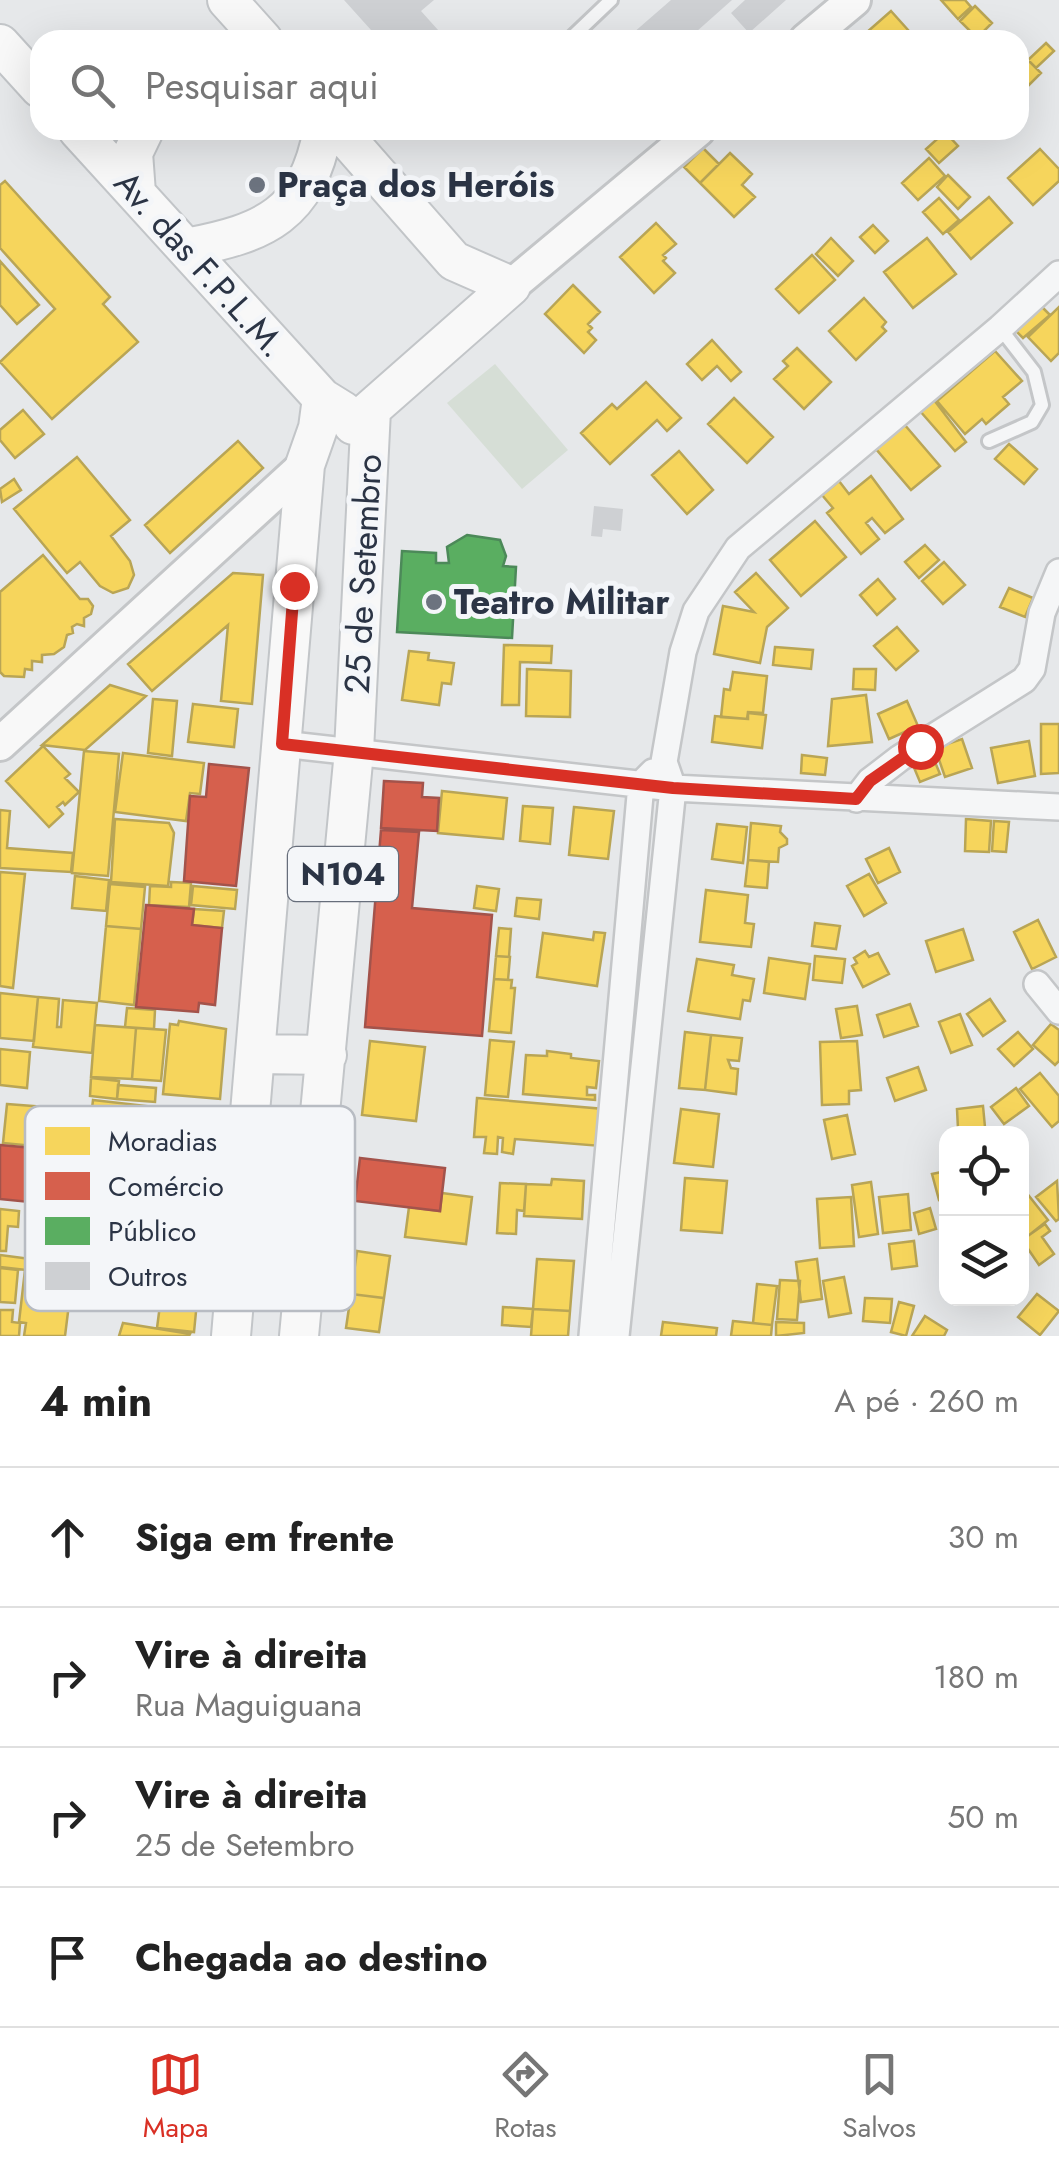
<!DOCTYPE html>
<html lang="pt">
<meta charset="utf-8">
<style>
:root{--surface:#fff;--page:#f2f2f2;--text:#222;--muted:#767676;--line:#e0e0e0;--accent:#d93025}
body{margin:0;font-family:Jost,sans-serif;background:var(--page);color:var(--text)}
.controls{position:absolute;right:30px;bottom:30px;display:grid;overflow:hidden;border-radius:20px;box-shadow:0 10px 40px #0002}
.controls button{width:90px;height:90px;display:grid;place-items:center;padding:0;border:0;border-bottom:2px solid var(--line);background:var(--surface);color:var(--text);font:50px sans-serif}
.stop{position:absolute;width:30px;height:30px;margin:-22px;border:8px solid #d93025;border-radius:50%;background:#fff}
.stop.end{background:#d93025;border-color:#fff;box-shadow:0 2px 10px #0008}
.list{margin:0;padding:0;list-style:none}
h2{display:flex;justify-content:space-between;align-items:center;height:130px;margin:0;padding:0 40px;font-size:42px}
h2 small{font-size:32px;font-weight:400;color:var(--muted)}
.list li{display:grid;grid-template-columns:65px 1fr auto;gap:30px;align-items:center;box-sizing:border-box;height:140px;padding:0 40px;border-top:2px solid var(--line)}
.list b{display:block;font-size:38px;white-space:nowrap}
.list p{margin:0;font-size:32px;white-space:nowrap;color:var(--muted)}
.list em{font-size:32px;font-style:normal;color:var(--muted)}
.icon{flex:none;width:55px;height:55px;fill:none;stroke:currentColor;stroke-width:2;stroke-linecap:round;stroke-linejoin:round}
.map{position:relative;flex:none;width:1059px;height:1336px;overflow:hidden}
.search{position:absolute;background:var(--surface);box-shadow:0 10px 40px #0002;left:30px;right:30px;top:30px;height:110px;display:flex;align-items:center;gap:25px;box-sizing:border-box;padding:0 35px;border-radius:30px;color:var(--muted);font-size:38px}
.sheet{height:690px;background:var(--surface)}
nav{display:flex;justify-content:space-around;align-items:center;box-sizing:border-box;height:140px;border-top:2px solid var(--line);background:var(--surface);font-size:28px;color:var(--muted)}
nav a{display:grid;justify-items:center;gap:5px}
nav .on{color:var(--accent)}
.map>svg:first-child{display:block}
</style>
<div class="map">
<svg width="1059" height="1336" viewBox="0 0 1059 1336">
<rect width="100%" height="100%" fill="#e6e8ea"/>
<path fill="#d6ded6" d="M495,364L568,450L522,489L447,403Z"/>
<path fill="#f6d55c" stroke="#b9a555" stroke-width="2.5" d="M941,0H965L971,7L958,19Z
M975,6L992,23L977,38L960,21Z
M891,11L917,40H858Z
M1046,43L1054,51L1036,68L1028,60Z
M1026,58L1041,73L1022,92L1019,64Z
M945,132L958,146L939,163L926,149Z
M703,148L719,164L700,183L684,167Z
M1040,149L1059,169V181L1033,205L1008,178Z
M730,153L752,174L742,185L755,197L734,217L700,183Z
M929,158L945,176L918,200L902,183Z
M948,175L970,197L958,209L937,187Z
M5,181L110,297L103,304L138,342L52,419L0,362L55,309L0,248V185Z
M989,197L1012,223L971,259L948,232Z
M939,198L959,220L943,234L923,212Z
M656,223L676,244L663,255L666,258L663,261L675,273L654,293L620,257Z
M873,225L888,241L875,253L860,237Z
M831,238L853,261L838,276L816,254Z
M927,238L956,274L913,308L884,272Z
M812,255L835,280L799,313L776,289Z
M0,261L39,305L17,324L0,305Z
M573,285L600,312L588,324L592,328L588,332L596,340L584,353L545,314Z
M864,298L886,322L882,327L886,331L856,360L829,331Z
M1039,304L1050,315L1023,338L1013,328Z
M1059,307V353L1051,361L1028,337Z
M712,340L741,372L731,381L717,366L702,380L687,364Z
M797,348L831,382L804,409L774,379L788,366L783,361Z
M995,351L1022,381L1003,397L1009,404L986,424L982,419L965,434L937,401Z
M646,382L681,418L667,431L657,420L610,464L581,433L612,404L617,409Z
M734,398L773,437L747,463L708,424Z
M934,400L966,442L955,451L920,411Z
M23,410L44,434L15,458L0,440V430Z
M904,424L940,466L911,490L876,449Z
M238,441L263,468L170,553L145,525Z
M1009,444L1037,469L1024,484L995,459Z
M679,451L713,490L687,514L652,475Z
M77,457L130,520L111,536L130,561L134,575L128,588L113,593L100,586L80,562L67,573L14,509Z
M871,476L903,519L885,533L872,518L866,523L879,539L861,554L827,513L833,508L822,495L839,481L849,494Z
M14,479L21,490L2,502L0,489Z
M815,521L846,557L801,596L770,560Z
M925,545L939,560L919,578L905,562Z
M43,555L80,599H88L93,606L91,614L84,618V626L77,624L72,627L73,633L67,635L64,647L54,654L42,655V662L32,661V670L25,669L24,677L4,676L0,672V592Z
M944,562L965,585L943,604L922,581Z
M233,573L263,575L252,704L221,701L228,625L152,691L128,664Z
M756,573L788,608L767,627L760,663L714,654L723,606L754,612L735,592Z
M878,579L895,599L877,615L860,595Z
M1009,588L1033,598L1025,617L1000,607Z
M897,627L918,651L896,670L874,646Z
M504,645L552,646L551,663L520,662L519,705H502Z
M775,647L813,650L811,669L773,665Z
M409,651L429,653L428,660L454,663L451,684L442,683L439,705L402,700Z
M527,669L571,671L570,717L526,716Z
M854,669H876L875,690L853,689Z
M733,672L767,676L763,713L748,712L747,719L721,717L724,689L730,690Z
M110,685L146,696L85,750L42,745Z
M866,695L872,742L828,746L832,699Z
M153,699L177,701L172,756L148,753Z
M907,701L918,726L889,739L878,714Z
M193,704L238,709L234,747L188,742Z
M748,713L766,715L762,748L712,742L715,716L748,719Z
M1041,724H1059V773L1041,774Z
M962,739L972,768L945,777L935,748Z
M1029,741L1035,776L998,783L991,748Z
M43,746L70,774L65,778L79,792L65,805L63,802L57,807L63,814L49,827L6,781Z
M930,750L940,774L920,782L910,758Z
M84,751L119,754L108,876L72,873Z
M123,753L204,763L200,794L190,793L186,821L115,812Z
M802,755L827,758L825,775L801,773Z
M442,791L507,798L503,839L438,833Z
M523,806L553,808L550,844L520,841Z
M574,807L614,811L608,859L569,855Z
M0,810L10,811L7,848L73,853L71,872L0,868Z
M115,819L169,823L174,833L168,886L111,882Z
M966,819L991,821L989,852L965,851Z
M994,821L1009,822L1006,852L992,851Z
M751,823L781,826L780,832L787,839V844L779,848L778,862L748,860Z
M717,824L747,827L743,863L712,859Z
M889,848L900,872L878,883L866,859Z
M748,860L769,862L767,888L745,886Z
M0,872L25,874L13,988L0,986Z
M869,874L886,903L864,916L847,886Z
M75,876L109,880L106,911L72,908Z
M171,882L191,883L189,907L149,905L150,886L171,887Z
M110,884L145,887L141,929L106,926Z
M193,886L237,890L235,909L191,905Z
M477,886L499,889L496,911L474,908Z
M706,890L748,895L745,923L754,924L751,947L700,942Z
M517,898L541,900L539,919L515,916Z
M194,909L224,911L222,928L192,925Z
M1038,920L1056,957L1032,969L1014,932Z
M815,923L840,926L836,949L812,946Z
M106,926L141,929L134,1005L99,1001Z
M499,928L511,929L509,957L496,956Z
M963,929L973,960L936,972L926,941Z
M594,932L605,933L597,986L537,977L543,933L593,940Z
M865,951L869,957L878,953L889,974L863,987L852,966L857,963L854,958Z
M496,956L510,957L508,980L494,979Z
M815,956L845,959L842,983L813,980Z
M769,958L810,964L805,999L764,993Z
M697,959L734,965L732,975L754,979L750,1001L743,1000L740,1019L688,1011Z
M494,979L512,980L511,988H515L511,1033L489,1031Z
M0,993L38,997L34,1041L0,1038Z
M38,997L59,999L57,1027H61L63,1000L97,1003L92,1053L33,1047Z
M990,999L1005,1021L983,1036L967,1014Z
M910,1004L918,1026L884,1037L877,1015Z
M857,1006L862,1035L841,1038L836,1009Z
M127,1008L155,1010L154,1029L125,1027Z
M960,1014L972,1045L951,1053L939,1022Z
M179,1021L226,1029L220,1099L163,1094L170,1024L178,1025Z
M1051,1024L1059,1030V1061L1055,1065L1033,1045Z
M95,1025L136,1028L132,1079L91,1077Z
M136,1028L166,1030L161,1081L132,1079Z
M685,1032L711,1035L705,1090L679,1088Z
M1018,1032L1033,1049L1014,1066L998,1049Z
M711,1035L742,1038L739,1061L728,1060L731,1068L738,1069L736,1094L705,1090Z
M490,1040L514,1042L508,1097L485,1095Z
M370,1041L425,1047L416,1121L362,1115Z
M857,1041L861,1090L849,1091V1104L822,1105L820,1042Z
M0,1049L30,1052L27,1088L0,1085Z
M547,1051L571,1054V1058L599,1061L596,1088L587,1087V1095H595V1100L523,1094L526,1055L547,1056Z
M918,1067L926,1090L895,1101L887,1078Z
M1040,1073L1059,1096V1121L1052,1127L1020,1089Z
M91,1078L119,1081L117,1099L90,1096Z
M118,1085L156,1088L155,1102L117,1099Z
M1016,1088L1029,1106L1004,1124L991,1107Z
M477,1098L604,1109L601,1146L515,1139L513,1154L502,1152L503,1138L498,1137L497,1154L484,1153L486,1137H474Z
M93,1100L173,1109L164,1180L145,1179L140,1230L125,1229L122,1260L75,1255Z
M7,1104L58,1108L54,1148L3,1143Z
M983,1106L985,1127L958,1129L957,1109Z
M681,1109L719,1114L713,1167L674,1163Z
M847,1115L855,1154L832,1159L824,1120Z
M946,1171V1198L939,1200L932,1174Z
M685,1178L727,1181L722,1233L681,1230Z
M552,1179L584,1181L582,1219L524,1216L526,1184L551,1185Z
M1057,1181L1059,1219L1056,1221L1036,1197Z
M871,1182L878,1234L859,1237L852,1185Z
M500,1183L526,1184L524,1211L517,1210L516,1234L497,1233Z
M1022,1187L1048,1220L1028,1236L1022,1227Z
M442,1193L472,1197L466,1244L405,1237L409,1207L440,1211Z
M908,1194L911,1230L883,1233L879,1197Z
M851,1197L854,1246L820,1248L817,1199Z
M930,1208L936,1229L919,1234L914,1213Z
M0,1209L19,1211L18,1227L8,1226L6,1251H0Z
M1045,1224L1050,1231L1042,1237L1054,1254L1039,1265L1022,1240Z
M914,1241L917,1266L892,1269L889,1244Z
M357,1251L390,1256L384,1298L351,1294Z
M0,1255L46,1261L44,1272L0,1267Z
M537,1259L574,1261L570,1311L533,1309Z
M817,1259L822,1299L801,1302L796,1262Z
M46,1261L74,1264L65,1336H24L26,1323L19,1322L25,1270L44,1272Z
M0,1268L18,1270L15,1303L0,1302Z
M844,1277L851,1313L829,1317L823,1281Z
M177,1279L199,1281L194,1332L157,1328L160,1305H155L157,1290L161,1291L162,1282L177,1283Z
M780,1280L800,1281L797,1320L777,1319Z
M757,1284L777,1286L772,1325L753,1323Z
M351,1294L384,1298L379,1332L346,1328Z
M1037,1294L1059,1311L1040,1335L1018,1317Z
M865,1298L892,1299L890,1323L863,1321Z
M899,1302L914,1306L906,1336L891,1332Z
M503,1307L533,1309L531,1327L502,1325Z
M533,1309L570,1311L568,1336H531Z
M0,1310H13L12,1322L20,1323L19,1336H0Z
M925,1316L947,1330L944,1336H912Z
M733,1321L772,1325L771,1336H731Z
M663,1322L717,1328L716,1336H661Z
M776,1322L804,1323V1333L776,1336Z
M123,1323L190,1334L189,1336H119Z"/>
<path fill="#d6604d" stroke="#a3534b" stroke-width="2.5" d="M209,764L249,768L236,886L184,881L190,796L206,797Z
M384,781L423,783L422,797L439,798L437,831L381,828Z
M381,830L419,832L412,908L492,915L482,1036L365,1027Z
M146,905L194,909L192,925L222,928L215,1005L199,1003L198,1012L136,1007Z
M0,1145L44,1149L39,1203L0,1199Z
M360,1158L445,1168L440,1211L355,1201Z"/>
<path fill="#5aae61" stroke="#4c8959" stroke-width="2.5" d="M467,535L500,540L506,556L503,566L516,567L512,638L397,632L402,551L436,553V563H449L447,547Z"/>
<path fill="#ced0d3" d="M344,0H434L421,11L447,40H380Z
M671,0H732L687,40H625Z
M745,0H786L749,33L731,13Z
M594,506L623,509L621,531L603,529L602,537L591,536Z"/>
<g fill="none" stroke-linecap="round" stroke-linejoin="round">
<g stroke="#c4c6c8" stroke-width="18">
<path id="lane" d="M569,40L611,0
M989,441L1032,422L1042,405L1034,372L1000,328"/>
</g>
<g stroke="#c4c6c8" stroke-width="30">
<path id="street" d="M282,744L673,788L1059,807
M856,799L870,781L900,758L1024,680L1032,669L1042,613L1059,572
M1037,984L1059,1011
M592,1336L641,784L653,772
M616,1336L673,788L664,762L683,652L696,611L738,548L1000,328L1059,274"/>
</g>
<g stroke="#c4c6c8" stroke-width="38">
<path id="secondary" d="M806,40L854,0
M511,286L698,130
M0,744L305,465"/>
</g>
<g stroke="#c2c5c8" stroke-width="42">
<path id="primary" d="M227,0L263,40
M0,44L40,88
M78,130L322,398L343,411
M339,130L454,261L511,286L353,425
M136,193L133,153L144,130
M186,248C265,233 307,215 323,130
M257,1054L327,1055
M231,1336L305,465L318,428L322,398
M299,1336L354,751L371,410"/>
</g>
<use href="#lane" stroke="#f5f6f7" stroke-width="12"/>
<use href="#street" stroke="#f5f6f7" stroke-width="25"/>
<use href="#secondary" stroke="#f8f8f8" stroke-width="32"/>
<use href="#primary" stroke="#f8f8f8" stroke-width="38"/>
</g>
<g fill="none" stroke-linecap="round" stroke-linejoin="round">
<path stroke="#d93025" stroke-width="12" d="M294,586L282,744L673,788L856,799L870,781L920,746"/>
</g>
<g fill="#6c737f" stroke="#f4f6f9" stroke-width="4">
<circle cx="257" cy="185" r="10"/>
<circle cx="434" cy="602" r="10"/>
</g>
<g text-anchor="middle" stroke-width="10" stroke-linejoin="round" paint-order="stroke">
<rect fill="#f4f6f9" stroke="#676e7b" stroke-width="2.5" x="288" y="847" width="110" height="54" rx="8"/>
<g font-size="32" font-weight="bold" fill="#2b3445">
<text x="343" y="885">N104</text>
</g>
<g font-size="35" font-weight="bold" fill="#2b3445" stroke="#f4f6f9" text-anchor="start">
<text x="277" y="197">Praça dos Heróis</text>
<text x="454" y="614">Teatro Militar</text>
</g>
<g font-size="35" fill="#2b3445" stroke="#f4f6f9">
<text transform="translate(200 264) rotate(48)" y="12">Av. das F.P.L.M.</text>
<text transform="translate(363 574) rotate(-87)" y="12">25 de Setembro</text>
</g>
</g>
<rect x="25" y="1106" width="330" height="205" rx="15" fill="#f4f6f9" stroke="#b8bcc3" stroke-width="2.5"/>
<rect x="45" y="1127" width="45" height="28" fill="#f6d55c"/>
<rect x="45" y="1172" width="45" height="28" fill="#d6604d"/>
<rect x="45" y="1217" width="45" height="28" fill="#5aae61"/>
<rect x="45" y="1262" width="45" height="28" fill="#ced0d3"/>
<g font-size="28" fill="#2b3445">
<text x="108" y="1151">Moradias</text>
<text x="108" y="1196">Comércio</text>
<text x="108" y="1241">Público</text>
<text x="108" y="1286">Outros</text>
</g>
</svg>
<div class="controls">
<button><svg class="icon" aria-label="locate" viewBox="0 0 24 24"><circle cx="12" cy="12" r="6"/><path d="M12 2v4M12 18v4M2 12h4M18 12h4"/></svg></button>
<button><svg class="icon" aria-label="layers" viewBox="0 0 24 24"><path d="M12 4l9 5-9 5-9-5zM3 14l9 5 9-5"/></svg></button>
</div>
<div class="stop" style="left:920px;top:746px"></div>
<div class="stop end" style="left:294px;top:586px"></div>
<div class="search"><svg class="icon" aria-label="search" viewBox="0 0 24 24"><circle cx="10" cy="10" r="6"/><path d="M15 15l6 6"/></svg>Pesquisar aqui</div>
</div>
<section class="sheet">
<h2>4 min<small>A pé · 260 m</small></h2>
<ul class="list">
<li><svg class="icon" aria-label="ahead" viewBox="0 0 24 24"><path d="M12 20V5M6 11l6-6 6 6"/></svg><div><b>Siga em frente</b></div><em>30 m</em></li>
<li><svg class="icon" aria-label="right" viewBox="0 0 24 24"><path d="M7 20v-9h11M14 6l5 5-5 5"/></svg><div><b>Vire à direita</b><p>Rua Maguiguana</p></div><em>180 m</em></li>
<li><svg class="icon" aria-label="right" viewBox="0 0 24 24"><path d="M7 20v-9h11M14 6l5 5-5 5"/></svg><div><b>Vire à direita</b><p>25 de Setembro</p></div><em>50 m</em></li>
<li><svg class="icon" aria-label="arrive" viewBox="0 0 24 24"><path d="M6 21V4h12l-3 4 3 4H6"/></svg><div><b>Chegada ao destino</b></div></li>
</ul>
</section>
<nav>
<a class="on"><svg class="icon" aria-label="map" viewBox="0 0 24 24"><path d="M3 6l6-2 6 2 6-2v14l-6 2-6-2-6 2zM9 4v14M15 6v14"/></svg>Mapa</a>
<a><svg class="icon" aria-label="directions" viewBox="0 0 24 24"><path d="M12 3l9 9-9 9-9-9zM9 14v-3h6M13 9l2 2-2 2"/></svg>Rotas</a>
<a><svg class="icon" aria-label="saved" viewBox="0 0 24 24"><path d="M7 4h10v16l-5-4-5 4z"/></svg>Salvos</a>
</nav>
